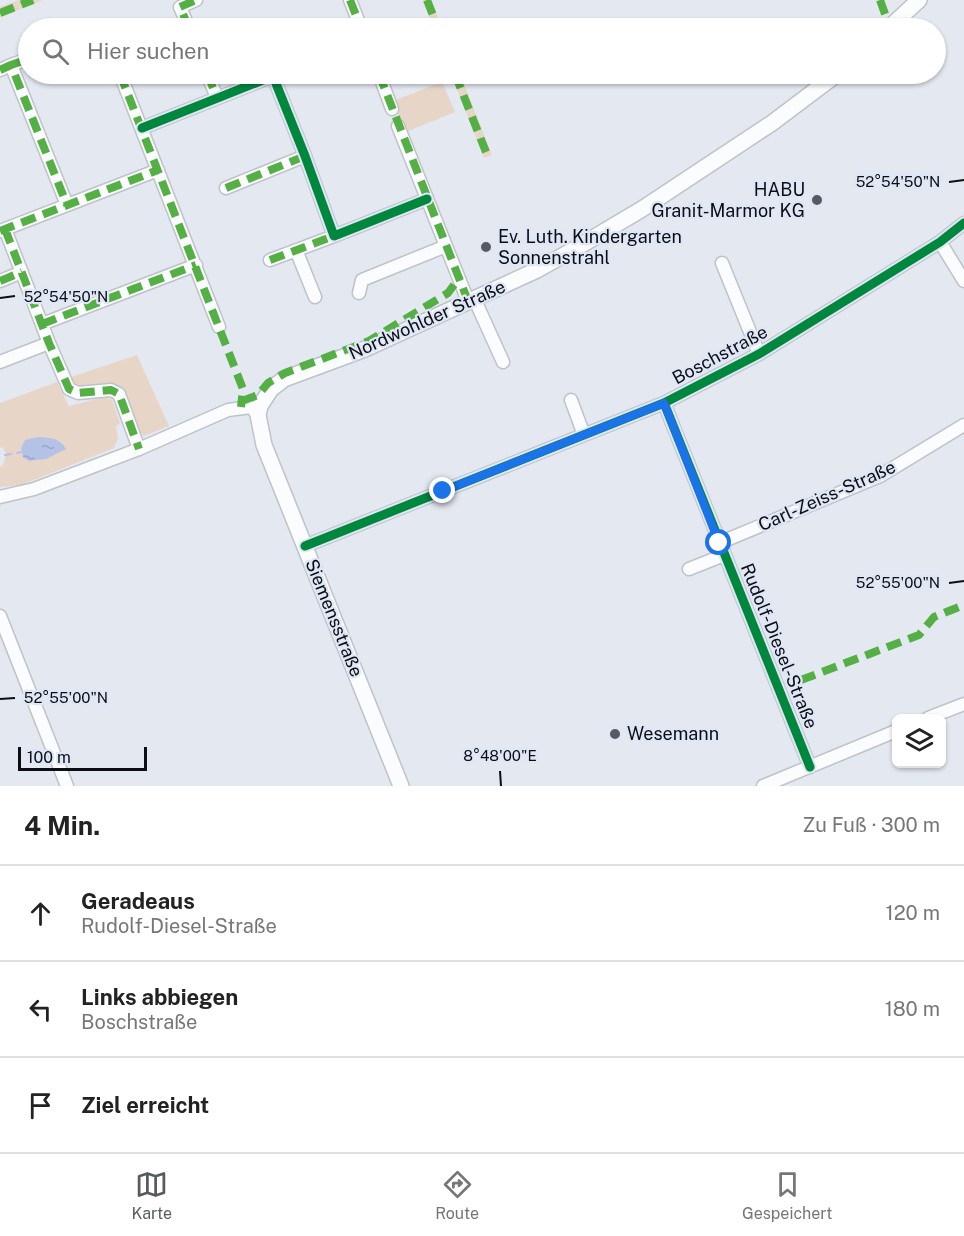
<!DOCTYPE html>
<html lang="de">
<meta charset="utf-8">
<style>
:root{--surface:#fff;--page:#f2f2f2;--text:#222;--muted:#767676;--line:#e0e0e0;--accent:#585a61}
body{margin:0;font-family:"Public Sans",sans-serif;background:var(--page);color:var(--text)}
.controls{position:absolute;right:18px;bottom:18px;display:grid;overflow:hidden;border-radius:9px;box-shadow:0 2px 4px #0004}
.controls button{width:54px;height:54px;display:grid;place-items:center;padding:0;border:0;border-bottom:2px solid var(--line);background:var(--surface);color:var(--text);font:30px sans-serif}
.scale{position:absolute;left:18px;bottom:15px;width:129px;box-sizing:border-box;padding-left:6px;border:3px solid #0c0e13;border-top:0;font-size:16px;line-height:21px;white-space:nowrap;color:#0c0e13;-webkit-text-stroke:4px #dfe6f6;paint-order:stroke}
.stop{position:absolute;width:18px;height:18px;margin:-14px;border:4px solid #1a73e8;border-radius:50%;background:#fff}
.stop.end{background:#1a73e8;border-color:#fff;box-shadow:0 2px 6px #0008}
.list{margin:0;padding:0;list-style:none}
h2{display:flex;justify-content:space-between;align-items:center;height:78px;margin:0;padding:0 24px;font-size:26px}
h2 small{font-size:20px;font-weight:400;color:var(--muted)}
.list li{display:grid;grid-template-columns:39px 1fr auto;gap:18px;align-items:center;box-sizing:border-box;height:96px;padding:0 24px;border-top:2px solid var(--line)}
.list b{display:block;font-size:22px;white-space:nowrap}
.list p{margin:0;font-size:20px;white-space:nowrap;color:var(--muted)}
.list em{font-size:20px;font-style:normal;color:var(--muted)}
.icon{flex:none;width:33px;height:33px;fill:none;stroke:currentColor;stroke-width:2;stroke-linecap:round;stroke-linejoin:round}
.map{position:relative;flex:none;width:964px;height:786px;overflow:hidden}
.search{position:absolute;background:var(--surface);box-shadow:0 2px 4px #0004;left:18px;right:18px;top:18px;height:66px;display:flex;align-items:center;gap:15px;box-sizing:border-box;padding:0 21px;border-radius:33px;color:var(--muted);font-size:22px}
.sheet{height:366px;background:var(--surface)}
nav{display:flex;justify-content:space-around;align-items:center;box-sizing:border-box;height:84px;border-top:2px solid var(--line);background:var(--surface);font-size:16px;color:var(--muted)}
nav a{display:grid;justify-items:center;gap:3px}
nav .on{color:var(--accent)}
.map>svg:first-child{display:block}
</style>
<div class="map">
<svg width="964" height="786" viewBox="0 0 964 786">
<defs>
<pattern id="water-ripples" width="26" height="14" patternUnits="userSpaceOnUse" patternTransform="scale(1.5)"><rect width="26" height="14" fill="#b3c2e6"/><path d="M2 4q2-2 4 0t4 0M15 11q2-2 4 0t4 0" fill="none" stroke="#99a6c4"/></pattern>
</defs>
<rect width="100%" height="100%" fill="#e4e8f1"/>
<path fill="#e7d6c8" d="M19,0H43L0,17V7Z
M423,0H431L442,28H434Z
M451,74H460L492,155L484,158Z
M442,82L455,112L406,132L393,101Z
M137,355L169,426L144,436L134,424L120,390L113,384L87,389L74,388L68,378Z
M57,382L69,406L105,397L112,400L120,423L116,426L118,438L114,448L21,485L0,487V467L3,465L6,454L3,448L0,447V403Z"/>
<path fill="url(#water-ripples)" d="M39,437C51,438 60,438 66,449L46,459L29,461L23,457L21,448L25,440Z"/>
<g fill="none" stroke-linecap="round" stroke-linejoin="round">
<path stroke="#b3c2e6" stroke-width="2" d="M17,453L22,452
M5,455L11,454"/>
<g stroke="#bfc2c8" stroke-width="15">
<path id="minor" d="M350,0L361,28
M189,28L180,7L196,0
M11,65L28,59
M0,70L11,65L67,205
M120,74L219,327
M207,74L217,97
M379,74L392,109
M398,126L468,301
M142,128L273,76L305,156L334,236L427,199
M226,188L305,156
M5,229L49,343L69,389L78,393L111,390L119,394L139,449
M0,231L158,170
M940,242L964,281
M296,250L315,297
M270,260L334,236
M722,263L759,354
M0,281L22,272
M359,293L362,280L446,246
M474,298L503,362
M42,324L196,265
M0,362L49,343
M571,400L584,435
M664,403L810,767
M0,497L34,489L139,449L228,410L251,407L258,415
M719,543L880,476L964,425
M305,546L664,403L759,354L940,242L964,223
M689,569L724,555
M0,616L67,786
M928,718L964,704
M763,786L896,731"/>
</g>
<g stroke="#bfc2c8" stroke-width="18">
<path id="major" d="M889,28L919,0
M401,786L264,445L258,415L260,406L271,389L284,379L365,349L537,270L573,250L642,209L772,123L837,74"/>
</g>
<use href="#minor" stroke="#fbfcfd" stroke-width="12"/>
<use href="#major" stroke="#fbfcfd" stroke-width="15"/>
<path stroke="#54b044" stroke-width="8" stroke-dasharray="15 8" stroke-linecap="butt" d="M350,0L361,28
M427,0L438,28
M880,0L890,28
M0,13L33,0
M189,28L180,7L196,0
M11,65L28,59
M0,70L11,65L67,205
M120,74L243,389L241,407
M207,74L217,97
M379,74L468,301
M455,74L486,152
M226,188L305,156
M5,229L49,343L69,389L78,393L111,390L119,394L139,449
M0,231L158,170
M270,260L334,236
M0,281L22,272
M42,324L196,265
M242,401L258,395L268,383L285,373L369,341L448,293L459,278
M801,680L919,635L934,617L964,605"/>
<g stroke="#dfe6f6" stroke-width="13">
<path id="cycleway" d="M142,128L273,76L305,156L334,236L427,199
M664,403L810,767
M305,546L664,403L759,354L940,242L964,223"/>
</g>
<use href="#cycleway" stroke="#00873e" stroke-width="9"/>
</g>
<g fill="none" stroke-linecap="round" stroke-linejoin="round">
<path stroke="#1a73e8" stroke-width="8" d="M443,491L664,403L719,543"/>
</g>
<path fill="none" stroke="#0c0e13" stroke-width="2" d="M949,182L964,180M0,298L15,296M949,583L964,581M0,699L15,698M500,771L501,786"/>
<g fill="#585a61" stroke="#dfe6f6" stroke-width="2">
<circle cx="817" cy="200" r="6"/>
<circle cx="486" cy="247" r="6"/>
<circle cx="615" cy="734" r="6"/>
</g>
<g text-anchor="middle" stroke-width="4.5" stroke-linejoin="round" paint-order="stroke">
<g font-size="18" fill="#0c0e13" stroke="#dfe6f6" text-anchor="start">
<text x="805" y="196" text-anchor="end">HABU<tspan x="805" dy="21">Granit-Marmor KG</tspan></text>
<text x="498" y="243">Ev. Luth. Kindergarten<tspan x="498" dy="21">Sonnenstrahl</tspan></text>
<text x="627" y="740">Wesemann</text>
</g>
<g font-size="18" fill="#0c0e13" stroke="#dfe6f6">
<text transform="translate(427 320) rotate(-24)" y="6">Nordwohlder Straße</text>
<text transform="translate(720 355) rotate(-28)" y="6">Boschstraße</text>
<text transform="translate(827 496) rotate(-24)" y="6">Carl-Zeiss-Straße</text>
<text transform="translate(334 618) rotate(68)" y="6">Siemensstraße</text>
<text transform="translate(779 646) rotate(68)" y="6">Rudolf-Diesel-Straße</text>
</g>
</g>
<g font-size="15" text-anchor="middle" fill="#0c0e13" stroke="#dfe6f6" stroke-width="4.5" stroke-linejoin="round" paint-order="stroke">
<text x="898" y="187">52°54'50"N</text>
<text x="66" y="302">52°54'50"N</text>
<text x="898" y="588">52°55'00"N</text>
<text x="66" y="703">52°55'00"N</text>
<text x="500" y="761">8°48'00"E</text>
</g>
</svg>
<div class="controls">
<button><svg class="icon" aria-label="layers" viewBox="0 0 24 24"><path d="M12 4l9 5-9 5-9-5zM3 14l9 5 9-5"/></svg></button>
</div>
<div class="scale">100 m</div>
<div class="stop" style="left:719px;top:543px"></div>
<div class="stop end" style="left:443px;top:491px"></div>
<div class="search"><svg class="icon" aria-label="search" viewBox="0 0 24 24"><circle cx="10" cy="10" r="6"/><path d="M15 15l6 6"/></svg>Hier suchen</div>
</div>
<section class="sheet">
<h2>4 Min.<small>Zu Fuß · 300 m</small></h2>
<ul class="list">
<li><svg class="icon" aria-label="ahead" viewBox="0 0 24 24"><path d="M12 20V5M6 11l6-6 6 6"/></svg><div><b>Geradeaus</b><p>Rudolf-Diesel-Straße</p></div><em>120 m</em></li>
<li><svg class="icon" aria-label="left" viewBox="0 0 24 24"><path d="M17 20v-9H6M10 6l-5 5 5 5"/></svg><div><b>Links abbiegen</b><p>Boschstraße</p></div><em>180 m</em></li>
<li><svg class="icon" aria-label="arrive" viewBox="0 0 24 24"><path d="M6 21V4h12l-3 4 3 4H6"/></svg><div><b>Ziel erreicht</b></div></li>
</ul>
</section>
<nav>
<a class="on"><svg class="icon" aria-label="map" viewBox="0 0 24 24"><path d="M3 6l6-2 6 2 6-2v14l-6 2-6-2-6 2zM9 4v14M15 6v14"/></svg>Karte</a>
<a><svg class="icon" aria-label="directions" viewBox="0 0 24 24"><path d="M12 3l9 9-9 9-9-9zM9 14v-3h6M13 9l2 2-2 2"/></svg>Route</a>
<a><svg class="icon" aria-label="saved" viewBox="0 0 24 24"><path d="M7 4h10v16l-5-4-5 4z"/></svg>Gespeichert</a>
</nav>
